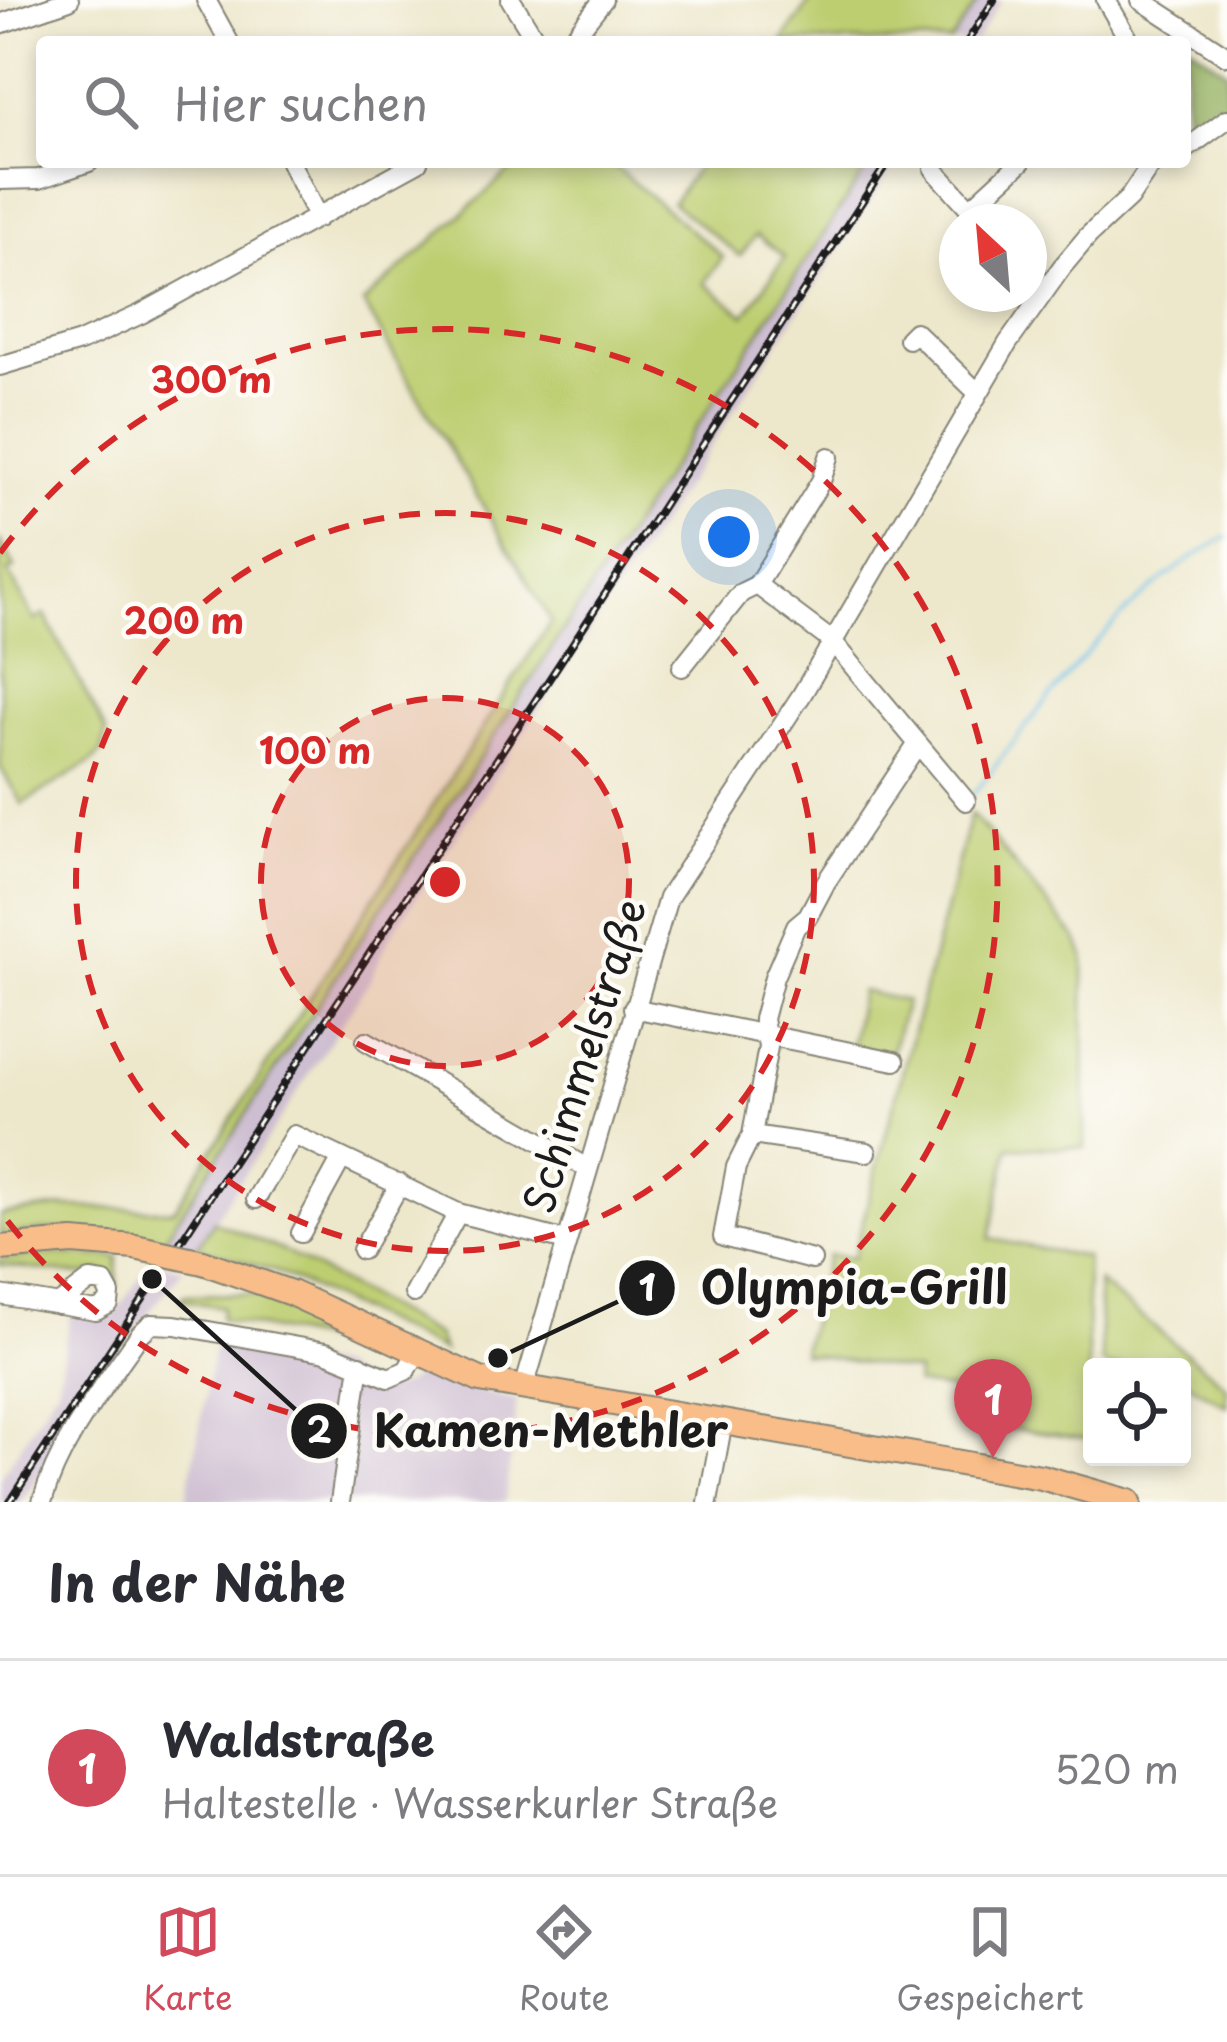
<!DOCTYPE html>
<html lang="de">
<meta charset="utf-8">
<style>
:root{--surface:#fff;--page:#f2f2f3;--text:#2b2b33;--muted:#7c7c81;--line:#e1e1e2;--accent:#d1495b}
body{margin:0;font-family:"Playpen Sans",sans-serif;background:var(--page);color:var(--text)}
.controls{position:absolute;right:36px;bottom:36px;display:grid;overflow:hidden;border-radius:12px;box-shadow:0 6px 18px #0003}
.controls button{width:108px;height:108px;display:grid;place-items:center;padding:0;border:0;border-bottom:3px solid var(--line);background:var(--surface);color:var(--text);font:60px sans-serif}
.compass{position:absolute;left:939px;top:204px;width:108px;height:108px;border-radius:50%;background:var(--surface);box-shadow:0 6px 18px #0003;rotate:334deg}
.you{position:absolute;left:729px;top:537px;width:42px;height:42px;margin:-30px;border:9px solid #fff;border-radius:50%;background:#1a73e8;box-shadow:0 0 0 18px #1a73e833}
.badge{display:grid;place-items:center;width:78px;height:78px;border-radius:50%;background:var(--accent);color:#fff;font-size:39px;font-weight:700}
.pin{position:absolute;translate:-50% -99px;filter:drop-shadow(0 3px 6px #0008)}
.pin::after{content:'';position:absolute;top:63px;width:42px;height:36px;background:inherit;clip-path:polygon(0 0,100% 0,50% 100%)}
.list{margin:0;padding:0;list-style:none}
h2{display:flex;justify-content:space-between;align-items:center;height:156px;margin:0;padding:0 48px;font-size:51px}
h2 small{font-size:39px;font-weight:400;color:var(--muted)}
.list li{display:grid;grid-template-columns:78px 1fr auto;gap:36px;align-items:center;box-sizing:border-box;height:216px;padding:0 48px;border-top:3px solid var(--line)}
.list b{display:block;font-size:45px;white-space:nowrap}
.list p{margin:0;font-size:39px;white-space:nowrap;color:var(--muted)}
.list em{font-size:39px;font-style:normal;color:var(--muted)}
.icon{flex:none;width:66px;height:66px;fill:none;stroke:currentColor;stroke-width:2;stroke-linecap:round;stroke-linejoin:round}
.map{position:relative;flex:none;width:1227px;height:1502px;overflow:hidden}
.search{position:absolute;background:var(--surface);box-shadow:0 6px 18px #0003;left:36px;right:36px;top:36px;height:132px;display:flex;align-items:center;gap:30px;box-sizing:border-box;padding:0 42px;border-radius:12px;color:var(--muted);font-size:45px}
.sheet{height:372px;background:var(--surface)}
nav{display:flex;justify-content:space-around;align-items:center;box-sizing:border-box;height:168px;border-top:3px solid var(--line);background:var(--surface);font-size:33px;color:var(--muted)}
nav a{display:grid;justify-items:center;gap:6px}
nav .on{color:var(--accent)}
.map>svg:first-child{display:block}
</style>
<div class="map">
<svg width="1227" height="1502" viewBox="0 0 1227 1502">
<rect width="100%" height="100%" fill="#fdfcf7"/>
<filter id="ink" filterUnits="userSpaceOnUse"><feTurbulence type="fractalNoise" baseFrequency=".00833" numOctaves="2"/><feDisplacementMap in="SourceGraphic" scale="24" xChannelSelector="R" yChannelSelector="G"/><feConvolveMatrix kernelMatrix="1 2 1 2 8 2 1 2 1" color-interpolation-filters="sRGB"/></filter>
<filter id="wash" filterUnits="userSpaceOnUse"><feTurbulence type="fractalNoise" baseFrequency=".004" numOctaves="4" result="noise"/><feDisplacementMap in="SourceGraphic" scale="48" xChannelSelector="R" yChannelSelector="G"/><feGaussianBlur stdDeviation="2.7" result="paint"/><feColorMatrix in="noise" values="0 0 0 0 0 0 0 0 0 0 0 0 0 0 0 0 0 1.4 0 .05"/><feComposite in="paint" operator="in"/></filter>
<g filter="url(#wash)">
<rect width="100%" height="100%" fill="#ede7cb"/>
<path fill="#cebed1" d="M979,0H1002L975,42H951Z
M871,162H896L388,940L371,978L214,1221L197,1247L164,1239Z
M151,1261L184,1268L120,1349L21,1502H0V1478L57,1387L70,1316L111,1319Z
M214,1347L338,1366L368,1387L393,1388L408,1383L424,1368L465,1387L517,1401L505,1502H186Z"/>
<path fill="#bdce71" stroke="#6c7546" stroke-width="3" d="M811,0H979L951,42H782Z
M520,162H609L723,257L704,283L745,315L785,257L756,235L740,256L672,203L701,162H871L164,1239L54,1230L0,1235V1215L6,1214L63,1207L174,1210L551,621L363,303Z
M0,541L15,567L8,572L35,620L45,615L106,732L102,752L93,761L22,804L0,767Z
M971,813L1077,939L1084,956L1085,1148L1009,1147L990,1239L1086,1257L1090,1440L998,1427L1005,1399L916,1384L917,1372L802,1353L828,1255L853,1258Z
M861,991L906,1001L891,1053L851,1046Z
M214,1221L286,1252L436,1335L443,1351L277,1272L197,1247Z
M55,1254L118,1257L117,1284L101,1271L81,1275L0,1265V1259Z
M1098,1282L1227,1386V1406L1182,1379V1367H1109L1102,1363Z
M260,1294L390,1352L382,1361L355,1347L221,1319L222,1307L182,1300L183,1295Z"/>
<path fill="#96b163" stroke="#596640" stroke-width="3" d="M1185,42L1227,71V109L1185,140Z"/>
<g fill="none" stroke-linecap="round" stroke-linejoin="round">
<path stroke="#6bc0e8" stroke-width="3" d="M973,794C1047,702 1120,593 1227,537"/>
</g>
</g>
<g filter="url(#ink)">
<g fill="none" stroke-linecap="round" stroke-linejoin="round">
<g stroke="#848274" stroke-width="22">
<path id="minor" d="M206,0L229,42
M511,0L537,42
M1106,0L1130,42
M1141,0L1227,56
M0,24L69,0
M570,42L603,0
M1185,150L1227,119
M290,162L318,218
M934,169L970,209
M0,180L39,179L89,162
M980,222L970,209L1021,162
M908,339L915,332L978,393
M0,366L80,342L141,314L418,162
M829,457L821,481L757,585L833,642L966,801
M682,667L741,593L757,585
M633,1008L895,1061
M366,1041L587,1168
M752,1135L867,1152
M256,1199L294,1135L458,1213L566,1241
M301,1233L342,1158
M362,1250L400,1184
M812,1260L723,1237L736,1167L752,1135L768,1047L763,1019L774,977L796,926L808,916L826,882L917,745
M414,1293L458,1213
M0,1295L96,1311L109,1304L110,1294L104,1283L90,1281L58,1305
M524,1388L668,898L801,696L1008,343L1062,267L1088,236L1129,198L1153,162
M42,1502C60,1440 104,1387 140,1334L151,1324L175,1325L326,1352L389,1378L407,1370L417,1352
M340,1502L360,1365
M708,1502L723,1421"/>
</g>
<g stroke="#848274" stroke-width="28">
<path id="major" d="M0,1248L73,1242L135,1247
M203,1262L291,1293L480,1380L1041,1477L1129,1502"/>
</g>
<use href="#minor" stroke="#fff" stroke-width="18"/>
<use href="#major" stroke="#f8bd89" stroke-width="24"/>
<g stroke="#1c1c1c" stroke-width="8">
<path id="rail" d="M967,42L994,0
M10,1502L888,162"/>
</g>
<use href="#rail" stroke="#fdfcf7" stroke-width="3" stroke-dasharray="9" stroke-linecap="butt"/>
<g stroke="#848274" stroke-width="28" stroke-linecap="butt">
<path id="major-bridge" d="M135,1247L203,1262"/>
</g>
<use href="#major-bridge" stroke="#f8bd89" stroke-width="24"/>
</g>
</g>
<circle cx="445" cy="882" r="184" fill="#d62828" fill-opacity=".12"/>
<g fill="none" stroke="#d62828" stroke-width="6" stroke-dasharray="21 15">
<circle cx="445" cy="882" r="184"/>
<circle cx="445" cy="882" r="369"/>
<path d="M0 553A553 553 0 1 1 0 1211"/>
</g>
<g text-anchor="middle" stroke-width="9" stroke-linejoin="round" paint-order="stroke">
<g font-size="42" fill="#1c1c1c" stroke="#fdfcf7">
<text transform="translate(585 1056) rotate(-73)" y="15">Schimmelstraße</text>
</g>
</g>
<circle cx="445" cy="882" r="18" fill="#d62828" stroke="#fdfcf7" stroke-width="6"/>
<g font-size="36" text-anchor="middle" font-weight="bold" fill="#d62828" stroke="#fdfcf7" stroke-width="9" stroke-linejoin="round" paint-order="stroke">
<text x="211" y="393">300 m</text>
<text x="184" y="634">200 m</text>
<text x="315" y="764">100 m</text>
</g>
<path fill="none" stroke="#1c1c1c" stroke-width="4.5" d="M498 1358L647 1288M152 1279L319 1431"/>
<g fill="#1c1c1c" stroke="#fdfcf7" stroke-width="4.5">
<circle cx="498" cy="1358" r="12"/>
<circle cx="152" cy="1279" r="12"/>
<circle cx="647" cy="1288" r="30"/>
<circle cx="319" cy="1431" r="30"/>
</g>
<g font-size="36" text-anchor="middle" font-weight="bold" fill="#fff">
<text x="647" y="1301">1</text>
<text x="319" y="1443">2</text>
</g>
<g font-size="45" text-anchor="middle" font-weight="bold" fill="#1c1c1c" stroke="#fdfcf7" stroke-width="9" stroke-linejoin="round" paint-order="stroke">
<text x="854" y="1304">Olympia-Grill</text>
<text x="551" y="1447">Kamen-Methler</text>
</g>
</svg>
<div class="controls">
<button><svg class="icon" aria-label="locate" viewBox="0 0 24 24"><circle cx="12" cy="12" r="6"/><path d="M12 2v4M12 18v4M2 12h4M18 12h4"/></svg></button>
</div>
<svg class="compass" viewBox="-18 -18 36 36"><path d="M0-13l5 13h-10z" fill="#e53935"/><path d="M0 13l5-13h-10z" fill="#7c7c81"/></svg>
<div class="you"></div>
<div class="pin badge" style="left:993px;top:1458px">1</div>
<div class="search"><svg class="icon" aria-label="search" viewBox="0 0 24 24"><circle cx="10" cy="10" r="6"/><path d="M15 15l6 6"/></svg>Hier suchen</div>
</div>
<section class="sheet">
<h2>In der Nähe<small></small></h2>
<ul class="list">
<li><span class="badge">1</span><div><b>Waldstraße</b><p>Haltestelle · Wasserkurler Straße</p></div><em>520 m</em></li>
</ul>
</section>
<nav>
<a class="on"><svg class="icon" aria-label="map" viewBox="0 0 24 24"><path d="M3 6l6-2 6 2 6-2v14l-6 2-6-2-6 2zM9 4v14M15 6v14"/></svg>Karte</a>
<a><svg class="icon" aria-label="directions" viewBox="0 0 24 24"><path d="M12 3l9 9-9 9-9-9zM9 14v-3h6M13 9l2 2-2 2"/></svg>Route</a>
<a><svg class="icon" aria-label="saved" viewBox="0 0 24 24"><path d="M7 4h10v16l-5-4-5 4z"/></svg>Gespeichert</a>
</nav>
